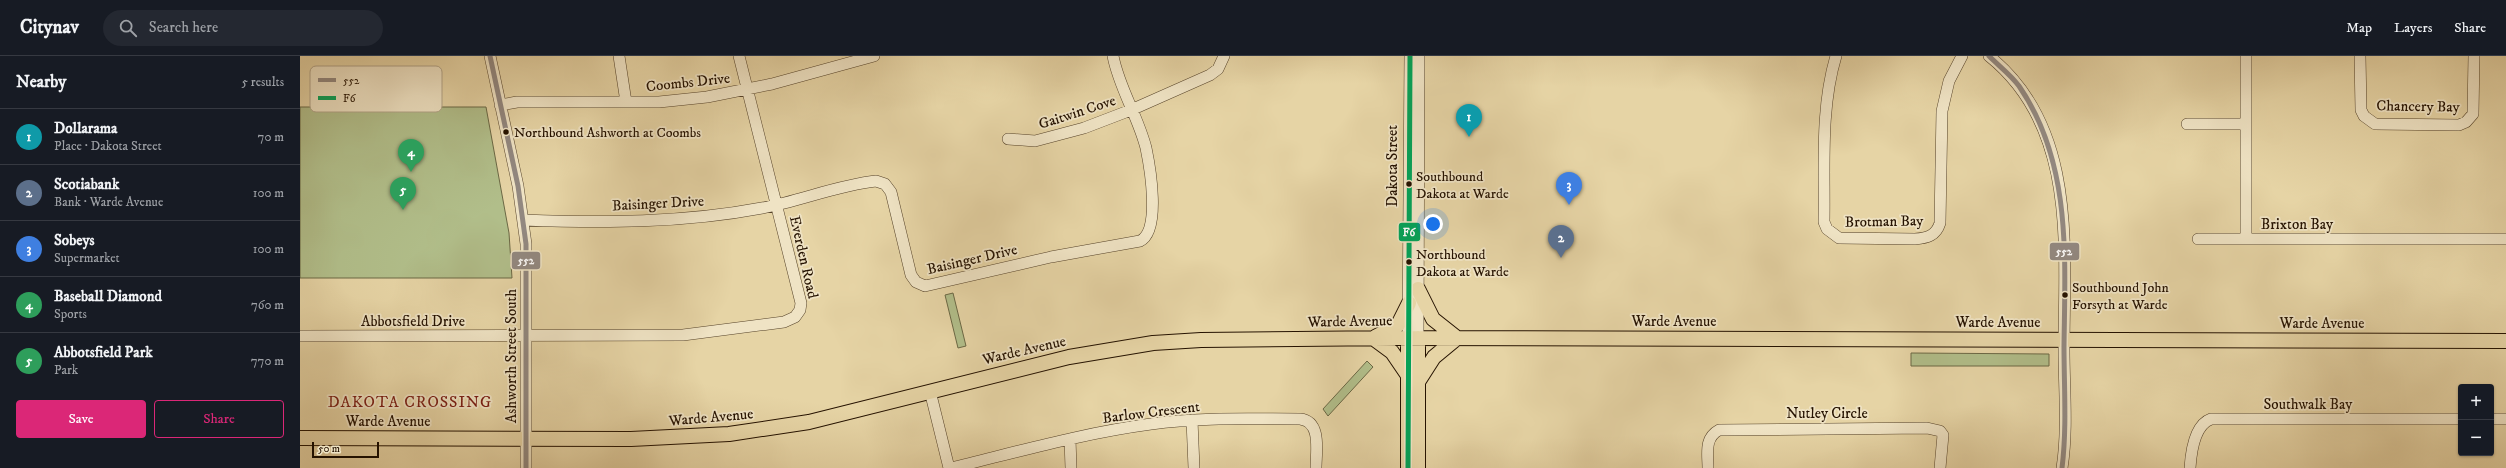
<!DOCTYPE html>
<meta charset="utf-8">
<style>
:root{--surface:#171b24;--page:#242831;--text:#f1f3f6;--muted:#9ea1a6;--line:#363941;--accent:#db2777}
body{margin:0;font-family:"IM FELL DW Pica",serif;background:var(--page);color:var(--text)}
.controls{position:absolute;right:12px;bottom:12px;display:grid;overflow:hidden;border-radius:4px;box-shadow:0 1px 3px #0004}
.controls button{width:36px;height:36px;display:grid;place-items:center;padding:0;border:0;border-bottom:1px solid var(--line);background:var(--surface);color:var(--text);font:20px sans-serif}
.scale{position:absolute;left:12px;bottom:10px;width:67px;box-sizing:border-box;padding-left:4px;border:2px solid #251200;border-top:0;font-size:11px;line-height:14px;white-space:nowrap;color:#251200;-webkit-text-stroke:3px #efe3c4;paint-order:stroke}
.you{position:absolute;left:1133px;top:168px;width:14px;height:14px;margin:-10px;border:3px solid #fff;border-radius:50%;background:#1a73e8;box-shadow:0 0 0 6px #1a73e833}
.badge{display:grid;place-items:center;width:26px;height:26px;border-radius:50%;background:var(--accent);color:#fff;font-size:13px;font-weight:700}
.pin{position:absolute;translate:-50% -33px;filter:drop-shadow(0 1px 2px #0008)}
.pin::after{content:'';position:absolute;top:21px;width:14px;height:12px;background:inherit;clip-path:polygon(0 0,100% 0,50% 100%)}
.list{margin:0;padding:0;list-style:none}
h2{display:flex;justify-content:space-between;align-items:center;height:52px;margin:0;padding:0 16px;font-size:17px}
h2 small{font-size:13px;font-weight:400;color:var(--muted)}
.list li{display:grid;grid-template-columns:26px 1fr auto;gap:12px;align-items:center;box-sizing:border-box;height:56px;padding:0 16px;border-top:1px solid var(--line)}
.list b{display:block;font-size:15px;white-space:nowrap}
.list p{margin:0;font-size:13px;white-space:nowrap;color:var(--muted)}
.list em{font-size:13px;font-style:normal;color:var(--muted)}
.actions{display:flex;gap:8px;padding:12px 16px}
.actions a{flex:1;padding:9px 0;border:1px solid var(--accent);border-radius:4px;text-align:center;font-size:14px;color:var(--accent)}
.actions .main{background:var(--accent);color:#fff}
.icon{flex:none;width:22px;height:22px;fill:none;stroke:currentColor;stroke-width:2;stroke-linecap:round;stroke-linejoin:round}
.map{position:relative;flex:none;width:2206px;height:412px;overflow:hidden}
header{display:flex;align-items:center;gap:24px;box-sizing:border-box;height:56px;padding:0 20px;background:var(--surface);border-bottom:1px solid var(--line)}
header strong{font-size:19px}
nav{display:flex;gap:22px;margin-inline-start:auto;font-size:14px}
.search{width:280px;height:36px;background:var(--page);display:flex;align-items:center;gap:10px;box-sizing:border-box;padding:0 14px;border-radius:22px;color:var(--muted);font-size:15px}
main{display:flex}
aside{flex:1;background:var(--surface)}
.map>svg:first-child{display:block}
</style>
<header>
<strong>Citynav</strong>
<div class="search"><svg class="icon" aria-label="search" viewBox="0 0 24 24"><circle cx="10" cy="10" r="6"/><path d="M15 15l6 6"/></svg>Search here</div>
<nav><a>Map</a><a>Layers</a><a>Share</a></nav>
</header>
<main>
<aside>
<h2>Nearby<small>5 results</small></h2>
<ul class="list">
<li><span class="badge" style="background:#0f9aa8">1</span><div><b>Dollarama</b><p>Place · Dakota Street</p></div><em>70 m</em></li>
<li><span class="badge" style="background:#5c6f8a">2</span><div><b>Scotiabank</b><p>Bank · Warde Avenue</p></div><em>100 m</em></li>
<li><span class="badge" style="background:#3f7fe0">3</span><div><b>Sobeys</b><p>Supermarket</p></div><em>100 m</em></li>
<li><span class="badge" style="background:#2e9e5b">4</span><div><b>Baseball Diamond</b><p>Sports</p></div><em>760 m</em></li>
<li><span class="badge" style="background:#2e9e5b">5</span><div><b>Abbotsfield Park</b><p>Park</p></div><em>770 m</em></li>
</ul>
<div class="actions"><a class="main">Save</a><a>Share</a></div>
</aside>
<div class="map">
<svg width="2206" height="412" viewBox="0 0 2206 412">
<rect width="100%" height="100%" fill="#e6d4a5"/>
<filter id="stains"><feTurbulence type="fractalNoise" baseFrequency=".005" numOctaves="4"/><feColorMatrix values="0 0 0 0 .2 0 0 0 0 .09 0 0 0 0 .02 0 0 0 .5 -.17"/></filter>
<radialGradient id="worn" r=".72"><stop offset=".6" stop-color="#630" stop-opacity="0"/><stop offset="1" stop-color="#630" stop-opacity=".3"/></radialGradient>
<path fill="#b1be8a" stroke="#6b6845" d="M0,51H186L209,177L212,222H0Z
M653,237L666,290L658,292L645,239Z
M1611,297L1749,298V310H1611Z
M1067,305L1073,311L1028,360L1023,353Z"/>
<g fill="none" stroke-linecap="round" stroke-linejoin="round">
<g stroke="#554229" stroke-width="12">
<path id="minor" d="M190,0L218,130L226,188V412
M319,0L326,46
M1536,0C1520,53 1525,112 1524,166L1527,173L1539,182L1615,183C1627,182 1636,180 1640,167L1642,55L1649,25L1662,0
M1689,0C1778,71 1764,193 1764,294C1764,332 1768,374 1762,412
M1946,0V183
M2060,0L2061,54L2064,60L2075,68L2159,69L2166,66L2173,58L2174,0
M200,49L217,46H359L407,41L472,28L574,0
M1887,68H1946
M708,83L735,85L784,72L831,54L910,19L918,13L924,0
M223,164C303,167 383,167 462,152C500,145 538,129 576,125L585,128L591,136L611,219L616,226L625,230L751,201L840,185C861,175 850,111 846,92C838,60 819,32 813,0
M1898,183H2206
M0,280L383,279L484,266L495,261L500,254L501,247L439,0
M1108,282L1110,0
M1118,282L1119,0
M630,335L649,412
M2191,363H2206
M892,364L894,412
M770,383L771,412
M651,412C717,396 783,377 851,368C900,361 950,363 1000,363C1022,365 1016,396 1016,412
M1408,412C1408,398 1404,382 1419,374L1627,372L1640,375L1643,379L1640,412
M1890,412C1891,397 1894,369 1911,363H2161"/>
</g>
<g stroke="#251200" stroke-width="16">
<path id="major" d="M1118,233L1133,263L1157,282
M1075,281L1098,269L1109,247
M1073,282L1092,296L1107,318
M1118,326L1134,301L1157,282
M0,382L331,383L429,378L509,366L769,301L853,287L901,284L1099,282L2206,285
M1108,412V282
M1118,412V282"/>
</g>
<use href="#minor" stroke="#efe3c4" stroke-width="11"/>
<use href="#major" stroke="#e6d4a5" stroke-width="14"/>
<g stroke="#efe3c4" stroke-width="8">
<path id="bus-1" d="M190,0L218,130L226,188V412
M1689,0C1699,10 1711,19 1719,30C1772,107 1765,202 1764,291C1764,331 1767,372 1762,412"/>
</g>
<g stroke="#efe3c4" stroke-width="8">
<path id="bus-2" d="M1108,412L1110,0"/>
</g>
<use href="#bus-1" stroke="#928880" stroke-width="5"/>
<use href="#bus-2" stroke="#04a258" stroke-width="5"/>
</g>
<g fill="#251200" stroke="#efe3c4" stroke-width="1.5">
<circle cx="206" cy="76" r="3.5"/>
<circle cx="1109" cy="128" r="3.5"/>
<circle cx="1109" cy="206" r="3.5"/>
<circle cx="1765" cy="239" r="3.5"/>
</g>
<g text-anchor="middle" stroke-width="3.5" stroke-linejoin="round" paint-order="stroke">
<g font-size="14" fill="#251200" stroke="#efe3c4" text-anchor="start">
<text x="214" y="81">Northbound Ashworth at Coombs</text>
<text x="1116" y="125">Southbound<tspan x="1116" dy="17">Dakota at Warde</tspan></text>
<text x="1116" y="203">Northbound<tspan x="1116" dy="17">Dakota at Warde</tspan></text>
<text x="1772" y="236">Southbound John<tspan x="1772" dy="17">Forsyth at Warde</tspan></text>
</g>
<g font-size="15" fill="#251200" stroke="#efe3c4">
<text transform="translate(388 26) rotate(-6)" y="5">Coombs Drive</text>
<text transform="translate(2118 50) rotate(1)" y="5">Chancery Bay</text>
<text transform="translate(777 56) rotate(-18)" y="5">Gaitwin Cove</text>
<text transform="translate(1092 110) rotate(-90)" y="5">Dakota Street</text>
<text transform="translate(358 147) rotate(-3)" y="5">Baisinger Drive</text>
<text transform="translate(1584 165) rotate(-1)" y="5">Brotman Bay</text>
<text x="1997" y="173">Brixton Bay</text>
<text transform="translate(504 201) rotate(77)" y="5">Everden Road</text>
<text transform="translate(672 203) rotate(-13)" y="5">Baisinger Drive</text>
<text x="113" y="270">Abbotsfield Drive</text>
<text transform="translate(1050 265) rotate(-1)" y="5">Warde Avenue</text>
<text x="1374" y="270">Warde Avenue</text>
<text x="1698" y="271">Warde Avenue</text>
<text x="2022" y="272">Warde Avenue</text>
<text transform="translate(724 294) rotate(-13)" y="5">Warde Avenue</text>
<text transform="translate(211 300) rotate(-90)" y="5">Ashworth Street South</text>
<text x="2008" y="353">Southwalk Bay</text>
<text transform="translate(851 356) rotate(-7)" y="5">Barlow Crescent</text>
<text x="1527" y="362">Nutley Circle</text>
<text transform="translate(411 361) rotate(-5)" y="5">Warde Avenue</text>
<text x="88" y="370">Warde Avenue</text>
</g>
<g font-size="16" letter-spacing="1" fill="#7a1f14" stroke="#efe3c4">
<text x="110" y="351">DAKOTA CROSSING</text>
</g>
</g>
<rect x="10" y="10" width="132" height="46" rx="6" fill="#efe3c4" stroke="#b2a489" stroke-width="1"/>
<rect x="18" y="22" width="18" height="4" fill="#928880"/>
<rect x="18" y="40" width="18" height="4" fill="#04a258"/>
<g font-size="11" fill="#251200">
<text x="43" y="28">552</text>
<text x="43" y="46">F6</text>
</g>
<g stroke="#efe3c4" stroke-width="1.5">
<rect x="1098" y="166" width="23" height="20" rx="4" fill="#04a258"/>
<rect x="1749" y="186" width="31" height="19" rx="4" fill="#928880"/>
<rect x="211" y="195" width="30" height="19" rx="4" fill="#928880"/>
</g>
<g font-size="11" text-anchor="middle" font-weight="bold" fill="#fff">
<text x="1109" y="180">F6</text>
<text x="1764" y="199">552</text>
<text x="226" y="208">552</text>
</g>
<rect width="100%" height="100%" filter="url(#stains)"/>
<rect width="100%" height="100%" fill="url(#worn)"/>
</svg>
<div class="controls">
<button>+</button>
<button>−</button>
</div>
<div class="scale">50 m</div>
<div class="you"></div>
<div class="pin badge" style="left:1169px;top:81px;background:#0f9aa8">1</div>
<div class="pin badge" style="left:1261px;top:202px;background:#5c6f8a">2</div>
<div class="pin badge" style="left:1269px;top:149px;background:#3f7fe0">3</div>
<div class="pin badge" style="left:111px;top:116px;background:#2e9e5b">4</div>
<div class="pin badge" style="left:103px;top:154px;background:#2e9e5b">5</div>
</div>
</main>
